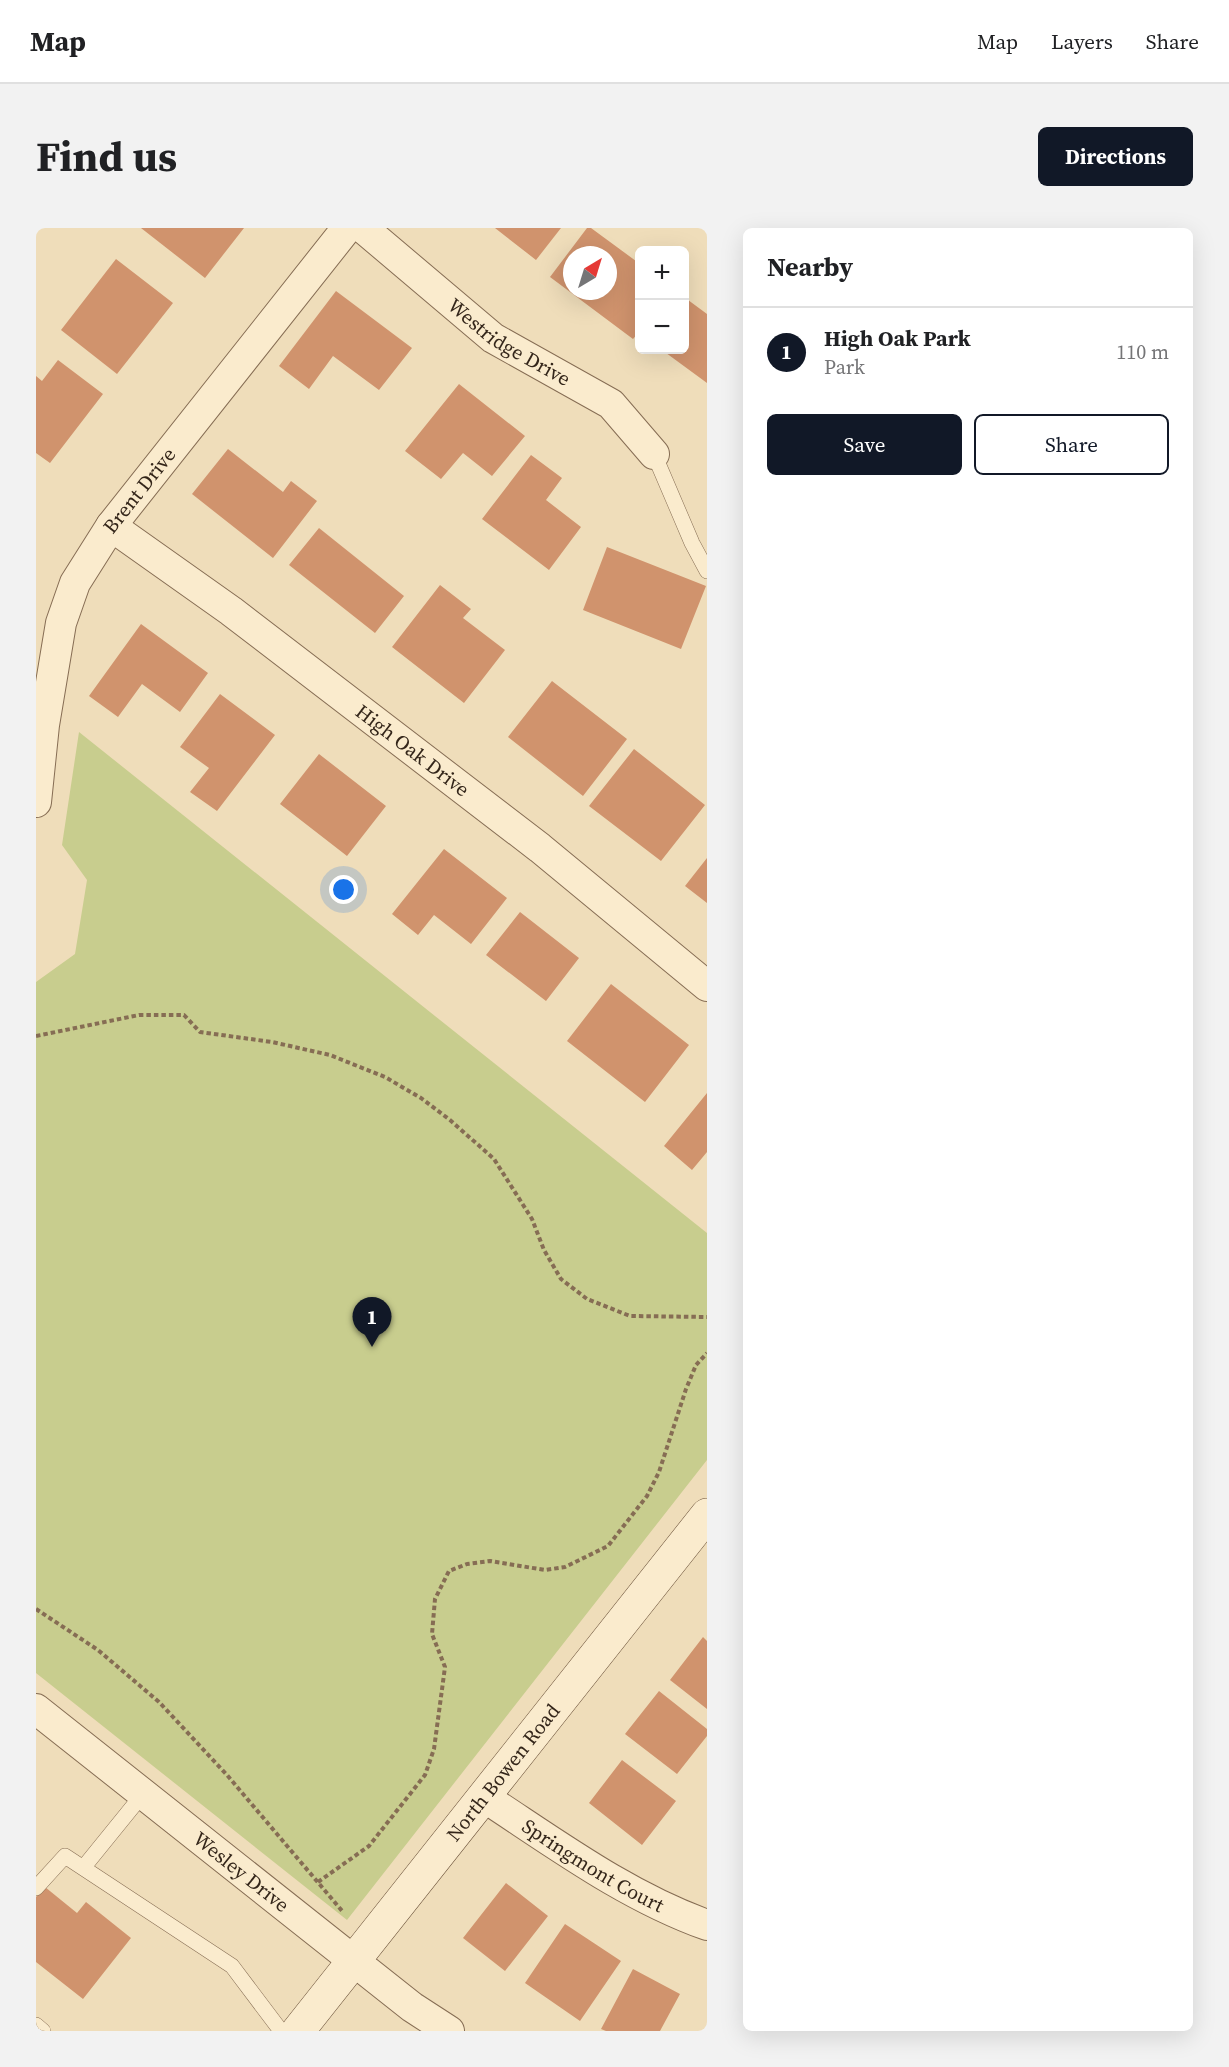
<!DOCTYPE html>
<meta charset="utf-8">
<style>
:root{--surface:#fff;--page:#f2f2f2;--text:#202124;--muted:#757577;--line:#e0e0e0;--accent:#111827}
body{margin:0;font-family:"Source Serif 4",serif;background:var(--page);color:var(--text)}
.controls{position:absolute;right:18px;top:18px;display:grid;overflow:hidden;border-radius:9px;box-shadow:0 6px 24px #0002}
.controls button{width:54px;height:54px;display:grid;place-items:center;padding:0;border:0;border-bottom:2px solid var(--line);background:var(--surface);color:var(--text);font:30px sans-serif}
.compass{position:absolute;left:527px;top:18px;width:54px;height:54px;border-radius:50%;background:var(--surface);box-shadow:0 6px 24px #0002;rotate:38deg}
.you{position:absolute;left:308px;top:662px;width:21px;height:21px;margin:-15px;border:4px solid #fff;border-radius:50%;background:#1a73e8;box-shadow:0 0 0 9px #1a73e833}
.badge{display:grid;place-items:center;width:39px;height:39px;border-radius:50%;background:var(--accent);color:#fff;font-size:20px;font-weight:700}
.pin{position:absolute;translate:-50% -50px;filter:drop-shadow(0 2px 3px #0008)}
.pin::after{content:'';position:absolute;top:32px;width:21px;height:18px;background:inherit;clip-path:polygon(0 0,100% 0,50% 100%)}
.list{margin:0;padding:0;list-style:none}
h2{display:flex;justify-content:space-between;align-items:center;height:78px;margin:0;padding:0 24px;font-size:26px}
h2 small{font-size:20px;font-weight:400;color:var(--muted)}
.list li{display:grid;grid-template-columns:39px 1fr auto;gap:18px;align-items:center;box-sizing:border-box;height:90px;padding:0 24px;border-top:2px solid var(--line)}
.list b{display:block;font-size:22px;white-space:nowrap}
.list p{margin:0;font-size:20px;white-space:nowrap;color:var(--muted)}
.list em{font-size:20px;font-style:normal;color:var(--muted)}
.actions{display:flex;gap:12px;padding:18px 24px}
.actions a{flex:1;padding:14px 0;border:2px solid var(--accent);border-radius:9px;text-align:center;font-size:21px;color:var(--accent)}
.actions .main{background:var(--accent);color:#fff}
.map{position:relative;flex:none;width:671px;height:1803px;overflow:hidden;border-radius:9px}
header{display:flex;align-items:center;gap:36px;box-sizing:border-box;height:84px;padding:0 30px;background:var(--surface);border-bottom:2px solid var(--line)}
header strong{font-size:28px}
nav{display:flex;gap:33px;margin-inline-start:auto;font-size:21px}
.intro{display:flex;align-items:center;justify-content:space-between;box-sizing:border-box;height:144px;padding:0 36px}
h1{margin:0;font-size:42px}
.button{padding:15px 27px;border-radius:9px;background:var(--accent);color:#fff;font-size:21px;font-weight:700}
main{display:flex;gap:36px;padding:0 36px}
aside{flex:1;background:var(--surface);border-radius:9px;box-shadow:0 6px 24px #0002}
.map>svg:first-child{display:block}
</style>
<header>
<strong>Map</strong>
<nav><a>Map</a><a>Layers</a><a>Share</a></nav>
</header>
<div class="intro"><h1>Find us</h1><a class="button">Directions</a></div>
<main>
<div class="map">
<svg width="671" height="1803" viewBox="0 0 671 1803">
<rect width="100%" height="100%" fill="#efddba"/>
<path fill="#c8cd8e" d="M43,504L671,1005V1232L311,1692L0,1445V754L39,726L51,652L26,617Z"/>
<path fill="#d0936d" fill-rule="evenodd" d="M105,0H208L169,50Z
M459,0H525L500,32Z
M551,0H555L604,36V103L597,111L514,49ZM536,27H572V63H536Z
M80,31L137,75L81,146L25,102Z
M300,63L376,120L343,162L297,128L273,161L243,138Z
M648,69L671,86V155L626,122H648Z
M22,132L67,166L14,235L0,225V148L6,153Z
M423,156L489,208L456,248L427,225L405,251L369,223Z
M192,221L247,264L255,253L281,273L237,330L156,266Z
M495,227L526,250L510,272L545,299L513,342L446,291Z
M283,300L368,368L339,405L253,337Z
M571,319L670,358L645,421L547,382Z
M404,357L435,381L427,390L469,422L428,475L356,419Z
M105,396L172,445L144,484L106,456L82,489L53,468Z
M516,453L591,511L547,568L472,509Z
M184,466L239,507L181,583L154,564L173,540L144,519Z
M598,521L669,577L625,633L553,578Z
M283,526L350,578L311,628L244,576Z
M408,621L471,670L435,716L398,687L382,707L356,686Z
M671,630V675L649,658Z
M484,684L543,730L510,773L450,727Z
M575,756L653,817L609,874L531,813Z
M671,865V924L656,942L628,918Z
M667,1409L671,1413V1481L634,1452Z
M623,1463L671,1501V1508L641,1546L589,1506Z
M586,1532L640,1573L606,1617L553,1575Z
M470,1655L512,1688L469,1743L427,1710Z
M9,1659L41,1685L50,1674L95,1710L47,1771L0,1734V1669Z
M529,1696L585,1733L544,1793L489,1755Z
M597,1741L644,1766L624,1803H570L565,1801Z"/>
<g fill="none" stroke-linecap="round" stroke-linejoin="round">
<g stroke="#866d54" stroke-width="16">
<path id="lane" d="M618,226L656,315L671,343
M47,1640L107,1566
M0,1660L29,1628L196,1738L245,1803
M0,1797L7,1803"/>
</g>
<g stroke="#866d54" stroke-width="32">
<g id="street">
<path id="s1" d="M327,0L457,110L575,176L618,226"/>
<path id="s2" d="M75,298L195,383L504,620L671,758"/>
<path id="s3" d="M0,574L8,497L25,395L39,355L75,298L311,0"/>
<path id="s4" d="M0,1481L376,1779L413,1803"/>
<path id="s5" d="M448,1569C520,1616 590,1668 671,1697"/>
</g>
</g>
<g stroke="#684e37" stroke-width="34">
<g id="secondary">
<path id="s6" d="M262,1803L671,1287"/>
</g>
</g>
<path stroke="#866d54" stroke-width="4" stroke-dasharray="4.5 3" stroke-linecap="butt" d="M0,808L103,787H148L164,804L236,814L294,827L349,849L385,870L414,892L458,931L496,991L508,1022L525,1051L551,1071L594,1088L671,1089
M0,1381L62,1422L123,1474L191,1547L307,1684
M282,1654L333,1618L389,1547L398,1521L409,1439L396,1406L399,1371L413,1343L431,1336L454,1333L509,1342L529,1339L572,1318L611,1268L623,1244L650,1161L660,1137L671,1125"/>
<use href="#lane" stroke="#faebcd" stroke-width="15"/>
<use href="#street" stroke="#faebcd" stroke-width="30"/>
<use href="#secondary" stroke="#faebcd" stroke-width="33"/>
</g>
<g text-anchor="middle" stroke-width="4.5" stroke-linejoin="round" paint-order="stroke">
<g font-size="20" fill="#34261a" stroke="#f7e8c9">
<text dy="7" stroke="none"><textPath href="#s1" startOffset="186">Westridge Drive</textPath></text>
<text dy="7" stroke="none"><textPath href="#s3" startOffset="336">Brent Drive</textPath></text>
<text dy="7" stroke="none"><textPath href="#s2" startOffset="376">High Oak Drive</textPath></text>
<text dy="7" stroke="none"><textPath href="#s6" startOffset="330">North Bowen Road</textPath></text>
<text dy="7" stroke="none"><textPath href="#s5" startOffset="129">Springmont Court</textPath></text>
<text dy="7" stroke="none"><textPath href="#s4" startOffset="262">Wesley Drive</textPath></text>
</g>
</g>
</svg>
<div class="controls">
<button>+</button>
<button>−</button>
</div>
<svg class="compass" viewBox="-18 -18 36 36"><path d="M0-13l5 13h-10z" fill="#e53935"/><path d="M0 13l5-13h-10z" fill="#757577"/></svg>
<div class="you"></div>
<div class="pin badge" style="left:336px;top:1119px">1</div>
</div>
<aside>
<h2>Nearby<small></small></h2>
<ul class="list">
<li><span class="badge">1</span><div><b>High Oak Park</b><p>Park</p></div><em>110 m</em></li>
</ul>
<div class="actions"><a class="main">Save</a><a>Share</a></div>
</aside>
</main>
